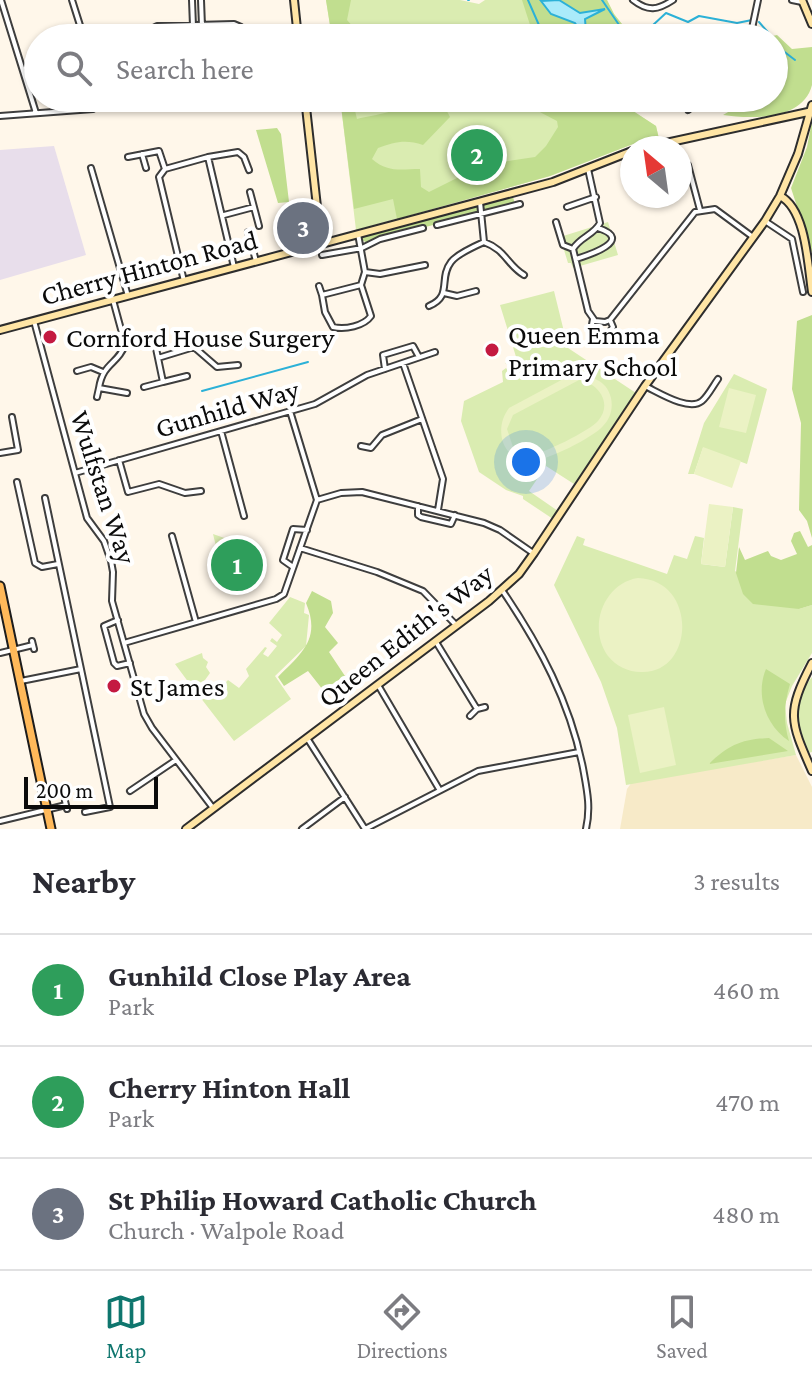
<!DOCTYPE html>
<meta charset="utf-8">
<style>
:root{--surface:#fff;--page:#f7f7f7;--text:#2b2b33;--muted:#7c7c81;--line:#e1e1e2;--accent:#0f766e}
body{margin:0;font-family:"Crimson Pro",serif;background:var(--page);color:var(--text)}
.compass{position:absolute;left:620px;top:136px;width:72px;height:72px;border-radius:50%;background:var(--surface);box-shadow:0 2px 6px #0004;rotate:331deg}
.scale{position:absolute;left:24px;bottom:20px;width:134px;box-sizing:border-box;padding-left:8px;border:4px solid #0b0b0b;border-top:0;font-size:22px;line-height:28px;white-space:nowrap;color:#0b0b0b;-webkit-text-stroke:6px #fff;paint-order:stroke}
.you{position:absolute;left:526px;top:462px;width:28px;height:28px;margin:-20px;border:6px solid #fff;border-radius:50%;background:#1a73e8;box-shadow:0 0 0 12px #1a73e833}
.badge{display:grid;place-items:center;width:52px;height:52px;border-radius:50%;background:var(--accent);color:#fff;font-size:26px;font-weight:700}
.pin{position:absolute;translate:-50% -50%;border:4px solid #fff;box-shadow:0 2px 8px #0006}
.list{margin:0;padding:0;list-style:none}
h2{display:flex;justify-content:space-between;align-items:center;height:104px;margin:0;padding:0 32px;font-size:34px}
h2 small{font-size:26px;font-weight:400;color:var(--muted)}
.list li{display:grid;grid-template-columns:52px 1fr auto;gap:24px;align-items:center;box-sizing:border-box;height:112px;padding:0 32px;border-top:2px solid var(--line)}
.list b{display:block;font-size:30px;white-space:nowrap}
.list p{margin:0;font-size:26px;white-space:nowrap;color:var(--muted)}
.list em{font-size:26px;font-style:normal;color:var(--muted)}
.icon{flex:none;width:44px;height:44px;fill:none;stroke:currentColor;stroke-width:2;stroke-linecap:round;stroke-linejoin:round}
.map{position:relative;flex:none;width:812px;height:829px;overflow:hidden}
.search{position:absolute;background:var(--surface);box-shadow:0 2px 6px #0004;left:24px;right:24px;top:24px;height:88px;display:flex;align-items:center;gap:20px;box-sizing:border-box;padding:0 28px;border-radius:44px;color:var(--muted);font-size:30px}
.sheet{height:440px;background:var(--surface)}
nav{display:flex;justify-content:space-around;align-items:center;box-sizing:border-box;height:112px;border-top:2px solid var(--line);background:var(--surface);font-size:22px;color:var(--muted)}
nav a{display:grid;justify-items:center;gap:4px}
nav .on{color:var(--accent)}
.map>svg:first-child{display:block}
</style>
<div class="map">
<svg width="812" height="829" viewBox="0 0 812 829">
<rect width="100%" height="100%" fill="#fff7ea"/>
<path fill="#e8deeb" d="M54,146L86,255L0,280V150Z"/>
<path fill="#f7eac8" d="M796,755L812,787V829H620L627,789L632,782Z"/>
<path fill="#daecb1" d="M326,0H460L479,4L485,0H607L614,14L633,38H332Z
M340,98H613L656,126L659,139L633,144L550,176L356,230Z
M608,222L618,255L573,268L571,263H568L560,237Z
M554,291L568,348L636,393L574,484L546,466L529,491L558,511L553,519L523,499V496L506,490L479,472L461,421L464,401L503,382L502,371L506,368L509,372L514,369L505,363L517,360L500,305Z
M734,374L767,389L747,464L703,448L694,474H688L704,423Z
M733,507L743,509L735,571L799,609L812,605V653L792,686L785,704L787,723L796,755L626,785L617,728L601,682L554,585L577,536L585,539L583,545L667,574L674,555L687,559L695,536L704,538L701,564L725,567Z
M213,534L253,548L250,575L225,583Z
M290,597L305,603L304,613L309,615L306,646L275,676L291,699L234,741L200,697L204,693L211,698L228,680L239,688L249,676L246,669L265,647L267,648L263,654L268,657L277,646L270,641L272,638L277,642L282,635L269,623Z
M202,653L203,658L208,662L206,667L210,673L205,680L192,687L175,664Z
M812,677V752L808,753C798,724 790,704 812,677Z"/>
<path fill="#c1de8f" d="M326,0H351L347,20L355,29H379L393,38H332Z
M522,0H607L614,14L633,38H537L532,31Z
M777,35L792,49L812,47C812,58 812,74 812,85C803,121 751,119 723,115L752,98H774V90L782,86C781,69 774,54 774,38L768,37Z
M340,98H352L357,119C377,114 400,113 414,98H440L450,117L423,145C406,139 394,142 378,148L372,159C388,173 401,169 420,169L421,187L429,192L457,178L489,171L501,162L535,157L546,146L558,127L557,121L513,98H613L656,126L659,139L633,144L550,176L397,219L393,199L354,209Z
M812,121V252L807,248L803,225L791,188L807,147Z
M277,128L281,134L289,202L278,203L256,130Z
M513,197L515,204L375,240L369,244L362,240L363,235L477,204Z
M812,315V538L807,521L799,510L801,423L792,389L797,321Z
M800,531L808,547L812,545V605L799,609L753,604L743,594L736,573L739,547L745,560L768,551L771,556L781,560L797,554L791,541L794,533Z
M312,591L331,601L333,613L325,627L338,643L329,652L345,676L323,690L308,671L284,686L278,677C302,653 321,639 306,603Z
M766,669L790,684C784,704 783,721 789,741C766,726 755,695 766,669Z
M769,738L788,751L709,764C728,745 742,739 769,738Z"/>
<path fill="#ebf2c4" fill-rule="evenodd" d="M582,369C590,381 606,377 611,398C613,408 611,418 603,426C594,437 546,461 532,461C502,462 493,429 509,408ZM579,380C599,383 613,404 598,421C591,430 541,455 530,455C523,454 519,451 513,447L507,429L513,415Z
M729,388L756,395L746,433L719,427Z
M703,447L741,461L732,488L694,474Z
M709,504L733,507L725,567L701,564Z
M638,578C698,580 695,674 641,672C628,672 616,666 608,656C587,627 604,583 638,578Z
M664,707L676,765L640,773L628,715Z"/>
<path fill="#aaebfa" stroke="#2cb1d7" stroke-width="2" d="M559,0L580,13L605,9L585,19L586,32L593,38H585L575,23L551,14L541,1Z"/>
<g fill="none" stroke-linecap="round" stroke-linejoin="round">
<path stroke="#2cb1d7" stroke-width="2" d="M468,0H469
M528,0L542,32
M602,0L628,38
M759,22L773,38
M639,38L666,13L688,22L699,16L737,23L752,20
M774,40L782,50L795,60
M202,391L308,362"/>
<g stroke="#3e3e3e" stroke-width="8">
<path id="street" d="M1,0L36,113
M72,0L84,38
M192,0L193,26
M201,0L202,26
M633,0C648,12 658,10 673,0
M792,0L802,2
M149,38L151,29L157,26L234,24L241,27L242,38
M750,38L758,0
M153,98L163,100L226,98
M683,98L688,110
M0,116L93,109L100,103V98
M142,154L146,168
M128,157L159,151L165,169
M208,157L238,152L244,157L249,170
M683,166L688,165L700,210
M91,168L128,296
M588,169L600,223C594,235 580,237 573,249L588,311L595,321L605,322L610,320L695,212L715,209L753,237
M250,192L259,226
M567,207L596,197
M224,215L254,207
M765,221L792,239L803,292
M556,222L563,245L573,249
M437,225L520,204
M248,232L256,261
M358,234L365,272L361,285L371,316C364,326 345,330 333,327L325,312L322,295L361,285
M484,242C506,250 507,265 524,275
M322,255L362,248L380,239L423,228
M576,259C589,255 635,240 598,228
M365,272L380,274L425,265
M184,281L159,177L165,169L208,157L234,267
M319,286L322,295
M444,293L457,296L476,291
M113,300L125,344C119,364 103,362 99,388L127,393
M429,306C453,296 438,279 451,262C457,254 475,246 484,242L480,202
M593,319L591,330L601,339L605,338L613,327L610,320
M34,321L87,518L104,541L111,561L113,572L112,601L144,714L152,728L213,808
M125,338L154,339L158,358L194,347L217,367L238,365
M158,358L163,382L187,376
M403,363L443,479L438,510
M385,369L383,355L413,346L419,357
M77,371L91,367L103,372
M645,386C658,392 689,412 702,401C708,396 713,386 718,379
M144,387L163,382
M97,397L99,388
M221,431L244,516
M361,446L371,448L382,435L422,419
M0,453L18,450L12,417
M119,460L128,492L159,484L185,493L201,491
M75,473L315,404L367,375L435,352
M17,482L35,563L42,567L58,564
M45,498L110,807L85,812
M317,500L341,493L362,492L484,523L500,530L533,553
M418,506V515L421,517L451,524L455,515
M172,536L196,622
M300,548L377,572L423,591L456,625
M293,567L283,560L293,529L307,530
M502,590C540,646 570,702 583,768C587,790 591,807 586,829
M118,620L104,626L114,663L117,666L130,663
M32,641L34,649
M436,642L477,709
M124,643L276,599L284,594L317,500L290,411
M0,653L33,645
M21,681L81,669
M378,685L439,789
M470,716L477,709L485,707
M307,738L365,829
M130,791L176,760
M65,801L67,809
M0,821L66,805
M302,829L345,797
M365,829L478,771L579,752"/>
</g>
<g stroke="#2d2d2d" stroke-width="10">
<path id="secondary" d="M294,0L298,38
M802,0L812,24
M305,98L321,243
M643,148L808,112
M780,196C806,209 808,265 812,292
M0,330L553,182L632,151
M812,663C786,713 790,721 812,771
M186,829L489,601L519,574L534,553L645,386L765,221L780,196L798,154L812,105"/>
</g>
<g stroke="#1c1c1c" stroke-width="11">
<path id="primary" d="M0,586L51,829"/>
</g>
<use href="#street" stroke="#fff" stroke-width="4"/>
<use href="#secondary" stroke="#ffe5a5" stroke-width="6"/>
<use href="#primary" stroke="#ffb95a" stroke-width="7"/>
</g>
<g fill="#c41a41" stroke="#fff" stroke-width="3">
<circle cx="50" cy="337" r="8"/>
<circle cx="492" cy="350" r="8"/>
<circle cx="114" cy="686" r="8"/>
</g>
<g text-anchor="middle" stroke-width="8" stroke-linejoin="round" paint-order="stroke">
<g font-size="28" fill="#0b0b0b" stroke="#fff">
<text transform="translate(149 267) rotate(-15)" y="10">Cherry Hinton Road</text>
<text transform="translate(227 408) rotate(-16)" y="10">Gunhild Way</text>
<text transform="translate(104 487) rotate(72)" y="10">Wulfstan Way</text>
<text transform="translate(405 635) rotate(-38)" y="10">Queen Edith's Way</text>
</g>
<g font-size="28" fill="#0b0b0b" stroke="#fff" text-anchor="start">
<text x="508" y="344">Queen Emma<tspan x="508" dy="32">Primary School</tspan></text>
<text x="66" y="347">Cornford House Surgery</text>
<text x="130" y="696">St James</text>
</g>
</g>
</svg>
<svg class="compass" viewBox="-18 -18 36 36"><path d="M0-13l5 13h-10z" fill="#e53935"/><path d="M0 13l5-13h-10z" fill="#7c7c81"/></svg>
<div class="scale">200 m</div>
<div class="you"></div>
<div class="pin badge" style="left:237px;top:565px;background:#2e9e5b">1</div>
<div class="pin badge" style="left:477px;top:155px;background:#2e9e5b">2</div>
<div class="pin badge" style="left:303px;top:228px;background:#6b7280">3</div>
<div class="search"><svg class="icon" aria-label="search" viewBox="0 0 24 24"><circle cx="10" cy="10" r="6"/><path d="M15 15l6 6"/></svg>Search here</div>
</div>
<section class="sheet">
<h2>Nearby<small>3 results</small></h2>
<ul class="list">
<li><span class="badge" style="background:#2e9e5b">1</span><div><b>Gunhild Close Play Area</b><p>Park</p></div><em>460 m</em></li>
<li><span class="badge" style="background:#2e9e5b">2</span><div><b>Cherry Hinton Hall</b><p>Park</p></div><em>470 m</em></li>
<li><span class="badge" style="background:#6b7280">3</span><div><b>St Philip Howard Catholic Church</b><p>Church · Walpole Road</p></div><em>480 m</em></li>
</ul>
</section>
<nav>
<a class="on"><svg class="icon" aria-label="map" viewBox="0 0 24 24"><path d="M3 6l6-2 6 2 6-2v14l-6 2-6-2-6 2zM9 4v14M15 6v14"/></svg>Map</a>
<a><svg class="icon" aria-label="directions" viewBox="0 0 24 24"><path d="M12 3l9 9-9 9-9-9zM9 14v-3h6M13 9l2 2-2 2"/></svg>Directions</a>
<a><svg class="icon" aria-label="saved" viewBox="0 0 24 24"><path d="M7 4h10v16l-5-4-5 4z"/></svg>Saved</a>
</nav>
